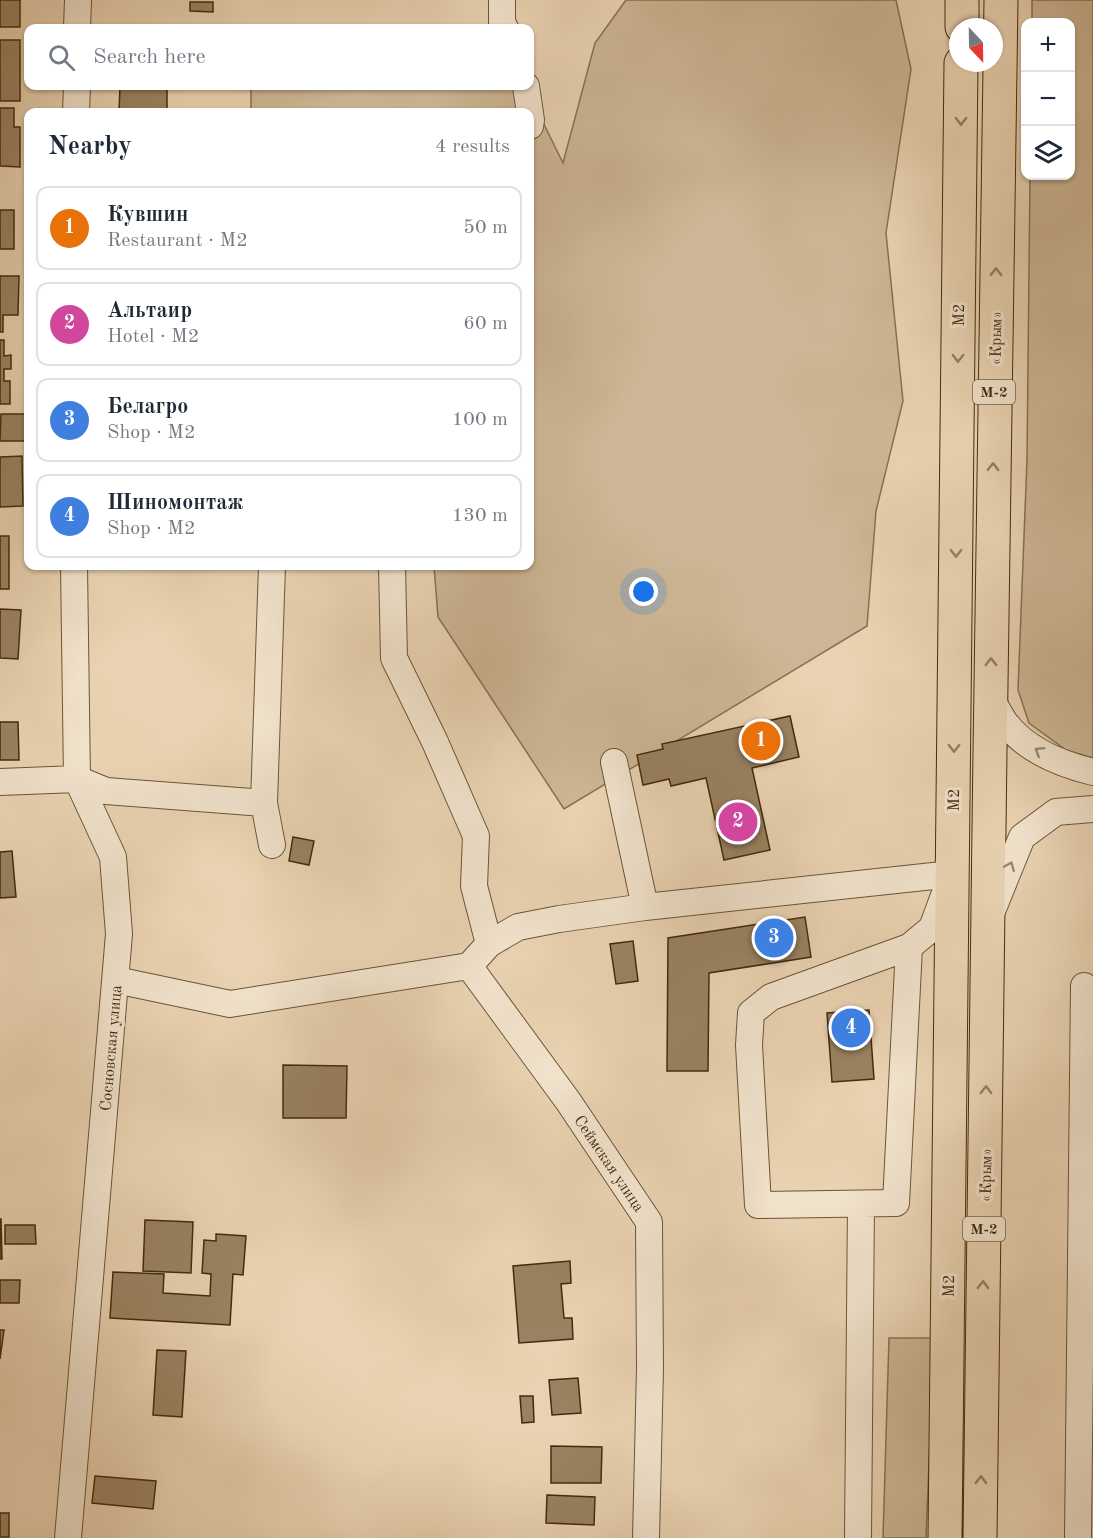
<!DOCTYPE html>
<meta charset="utf-8">
<style>
:root{--surface:#fff;--page:#f2f2f3;--text:#1f2937;--muted:#747a83;--line:#e0e1e3;--accent:#8f2418}
body{margin:0;font-family:"Old Standard TT",serif;background:var(--page);color:var(--text)}
.controls{position:absolute;right:18px;top:18px;display:grid;overflow:hidden;border-radius:12px;box-shadow:0 2px 4px #0004}
.controls button{width:54px;height:54px;display:grid;place-items:center;padding:0;border:0;border-bottom:2px solid var(--line);background:var(--surface);color:var(--text);font:30px sans-serif}
.compass{position:absolute;left:949px;top:18px;width:54px;height:54px;border-radius:50%;background:var(--surface);box-shadow:0 2px 4px #0004;rotate:158deg}
.you{position:absolute;left:644px;top:592px;width:21px;height:21px;margin:-15px;border:4px solid #fff;border-radius:50%;background:#1a73e8;box-shadow:0 0 0 9px #1a73e833}
.badge{display:grid;place-items:center;width:39px;height:39px;border-radius:50%;background:var(--accent);color:#fff;font-size:20px;font-weight:700}
.pin{position:absolute;translate:-50% -50%;border:3px solid #fff;box-shadow:0 2px 6px #0006}
.list{margin:0;padding:0;list-style:none}
h2{display:flex;justify-content:space-between;align-items:center;height:78px;margin:0;padding:0 24px;font-size:26px}
h2 small{font-size:20px;font-weight:400;color:var(--muted)}
.list li{display:grid;grid-template-columns:39px 1fr auto;gap:18px;align-items:center;box-sizing:border-box;height:84px;margin:0 12px 12px;padding:0 12px;border:2px solid var(--line);border-radius:12px}
.list b{display:block;font-size:22px;white-space:nowrap}
.list p{margin:0;font-size:20px;white-space:nowrap;color:var(--muted)}
.list em{font-size:20px;font-style:normal;color:var(--muted)}
.icon{flex:none;width:33px;height:33px;fill:none;stroke:currentColor;stroke-width:2;stroke-linecap:round;stroke-linejoin:round}
.map{position:relative;flex:none;width:1093px;height:1538px;overflow:hidden}
.search{position:absolute;background:var(--surface);box-shadow:0 2px 4px #0004;left:24px;top:24px;width:510px;height:66px;display:flex;align-items:center;gap:15px;box-sizing:border-box;padding:0 21px;border-radius:12px;color:var(--muted);font-size:22px}
.panel{position:absolute;background:var(--surface);box-shadow:0 2px 4px #0004;left:24px;top:108px;width:510px;height:462px;border-radius:12px}
.map>svg:first-child{display:block}
</style>
<div class="map">
<svg width="1093" height="1538" viewBox="0 0 1093 1538">
<rect width="100%" height="100%" fill="#e9d2b1"/>
<filter id="stains"><feTurbulence type="fractalNoise" baseFrequency=".00333" numOctaves="4"/><feColorMatrix values="0 0 0 0 .2 0 0 0 0 .09 0 0 0 0 .02 0 0 0 .5 -.17"/></filter>
<radialGradient id="worn" r=".72"><stop offset=".6" stop-color="#630" stop-opacity="0"/><stop offset="1" stop-color="#630" stop-opacity=".3"/></radialGradient>
<path fill="#cdb695" stroke="#887050" stroke-width="1.5" d="M626,0H896L911,69L886,233L903,401L876,511L867,626L564,809L438,617L434,566H530V112H251V86H525L563,163L595,43Z
M1032,0H1093V758L1066,750L1029,723L1018,690L1027,460L1030,176H1070V22H1032Z
M889,1338H934L926,1538H883Z"/>
<path fill="#998261" stroke="#432b0b" stroke-width="1.5" d="M0,0H20V27H0Z
M190,2H213V12L190,11Z
M0,40H20V101H0Z
M120,86H167V112H119Z
M0,108H14V127H20V167L0,166Z
M0,210H14V249H0Z
M0,276H19L18,315H3V332H0Z
M0,340H4V356L11,355V369H4V381H10V404H0Z
M1,414H28V441H0Z
M22,456L23,506L0,507V457Z
M0,536H9V589H0Z
M0,609L21,610L18,659L0,658Z
M790,716L799,757L752,768L770,850L724,860L706,778L671,786L669,779L643,785L637,755L663,749L662,744Z
M0,722H18L19,760H0Z
M293,837L314,841L309,865L289,861Z
M12,851L16,897L0,898V852Z
M805,917L811,957L709,973L708,1071H667L668,938Z
M633,941L638,981L616,984L610,944Z
M869,1010L874,1079L832,1082L827,1013Z
M283,1065L347,1066L346,1118H283Z
M0,1219H1L2,1259H0Z
M145,1220L193,1222L191,1273L143,1271Z
M5,1225H35L36,1244H5Z
M216,1234L246,1236L243,1275L233,1274L230,1325L110,1318L113,1272L164,1274L163,1293L210,1296L211,1274L202,1273L204,1240L216,1241Z
M570,1261L571,1283L561,1284L564,1318H572L573,1339L519,1343L513,1266Z
M0,1280H20L19,1303H0Z
M0,1330H4L0,1359Z
M157,1350L186,1351L182,1417L153,1415Z
M578,1378L581,1413L552,1415L549,1380Z
M520,1396H533L534,1422L522,1423Z
M551,1446L602,1447L601,1483H551Z
M95,1476L156,1481L153,1509L92,1503Z
M547,1495L595,1497L594,1525L546,1523Z
M0,1513H9V1537H0Z"/>
<g fill="none" stroke-linecap="round" stroke-linejoin="round">
<g stroke="#6c5534" stroke-width="28">
<path id="minor" d="M502,0V22L505,28
M77,28L78,0
M526,86L531,120L530,126
M76,112L77,86
M392,566L394,658L435,742L476,836L474,886L489,944
M990,696C995,705 999,714 1004,721C1025,750 1060,764 1093,772
M614,762L645,907
M0,782L77,779L106,791L264,803
M272,845L264,803L272,566
M992,911L1022,837L1056,812L1093,809
M469,966L568,1101L649,1222L650,1368L646,1538
M116,980L230,1004L469,966L489,944L518,927L559,919L645,907L952,874L932,928L909,947L771,997L751,1013L749,1045L758,1205L896,1203L909,947
M68,1538L119,934L113,857L77,779L74,566
M858,1538L861,1204
M1078,1538L1084,986"/>
</g>
<g stroke="#432b0b" stroke-width="35">
<path id="highway" d="M962,27V0
M945,1538L961,63
M980,1538C987,1025 992,513 1001,0"/>
</g>
<use href="#minor" stroke="#f1e2cc" stroke-width="26"/>
<use href="#highway" stroke="#e9d2b1" stroke-width="33"/>
</g>
<defs><path id="oneway-chevron" d="M-2-3.5L2.5 0L-2 3.5" fill="none" stroke-width="1.6" stroke-linecap="round" stroke-linejoin="round" transform="scale(1.5)"/></defs>
<g stroke="#967e5e">
<use href="#oneway-chevron" transform="translate(961 121) rotate(91)"/>
<use href="#oneway-chevron" transform="translate(996 272) rotate(-89)"/>
<use href="#oneway-chevron" transform="translate(958 358) rotate(91)"/>
<use href="#oneway-chevron" transform="translate(993 467) rotate(-89)"/>
<use href="#oneway-chevron" transform="translate(956 553) rotate(91)"/>
<use href="#oneway-chevron" transform="translate(991 662) rotate(-90)"/>
<use href="#oneway-chevron" transform="translate(954 748) rotate(91)"/>
<use href="#oneway-chevron" transform="translate(986 1090) rotate(-89)"/>
<use href="#oneway-chevron" transform="translate(983 1285) rotate(-89)"/>
<use href="#oneway-chevron" transform="translate(981 1480) rotate(-89)"/>
</g>
<g stroke="#9a866c">
<use href="#oneway-chevron" transform="translate(1039 751) rotate(-148)"/>
<use href="#oneway-chevron" transform="translate(1010 866) rotate(-68)"/>
</g>
<g text-anchor="middle" stroke-width="6" stroke-linejoin="round" paint-order="stroke">
<g fill="#f1e2cc" stroke="#776245" stroke-width="1.5">
<rect x="973" y="380" width="42" height="24" rx="4.5"/>
<rect x="963" y="1217" width="42" height="24" rx="4.5"/>
</g>
<g font-size="15" font-weight="bold" fill="#432b0b">
<text x="994" y="397">М-2</text>
<text x="984" y="1234">М-2</text>
</g>
<g font-size="16" fill="#432b0b" stroke="#f1e2cc">
<text transform="translate(958 315) rotate(-89)" y="6">М2</text>
<text transform="translate(995 338) rotate(-89)" y="6">«Крым»</text>
<text transform="translate(953 800) rotate(-89)" y="6">М2</text>
<text transform="translate(110 1048) rotate(-85)" y="6">Сосновская улица</text>
<text transform="translate(610 1163) rotate(56)" y="6">Сеймская улица</text>
<text transform="translate(985 1175) rotate(-89)" y="6">«Крым»</text>
<text transform="translate(948 1286) rotate(-89)" y="6">М2</text>
</g>
</g>
<rect width="100%" height="100%" filter="url(#stains)"/>
<rect width="100%" height="100%" fill="url(#worn)"/>
</svg>
<div class="controls">
<button>+</button>
<button>−</button>
<button><svg class="icon" aria-label="layers" viewBox="0 0 24 24"><path d="M12 4l9 5-9 5-9-5zM3 14l9 5 9-5"/></svg></button>
</div>
<svg class="compass" viewBox="-18 -18 36 36"><path d="M0-13l5 13h-10z" fill="#e53935"/><path d="M0 13l5-13h-10z" fill="#747a83"/></svg>
<div class="you"></div>
<div class="pin badge" style="left:761px;top:741px;background:#e8710a">1</div>
<div class="pin badge" style="left:738px;top:822px;background:#d1479c">2</div>
<div class="pin badge" style="left:774px;top:938px;background:#3f7fe0">3</div>
<div class="pin badge" style="left:851px;top:1028px;background:#3f7fe0">4</div>
<div class="search"><svg class="icon" aria-label="search" viewBox="0 0 24 24"><circle cx="10" cy="10" r="6"/><path d="M15 15l6 6"/></svg>Search here</div>
<section class="panel">
<h2>Nearby<small>4 results</small></h2>
<ul class="list">
<li><span class="badge" style="background:#e8710a">1</span><div><b>Кувшин</b><p>Restaurant · М2</p></div><em>50 m</em></li>
<li><span class="badge" style="background:#d1479c">2</span><div><b>Альтаир</b><p>Hotel · М2</p></div><em>60 m</em></li>
<li><span class="badge" style="background:#3f7fe0">3</span><div><b>Белагро</b><p>Shop · М2</p></div><em>100 m</em></li>
<li><span class="badge" style="background:#3f7fe0">4</span><div><b>Шиномонтаж</b><p>Shop · М2</p></div><em>130 m</em></li>
</ul>
</section>
</div>
